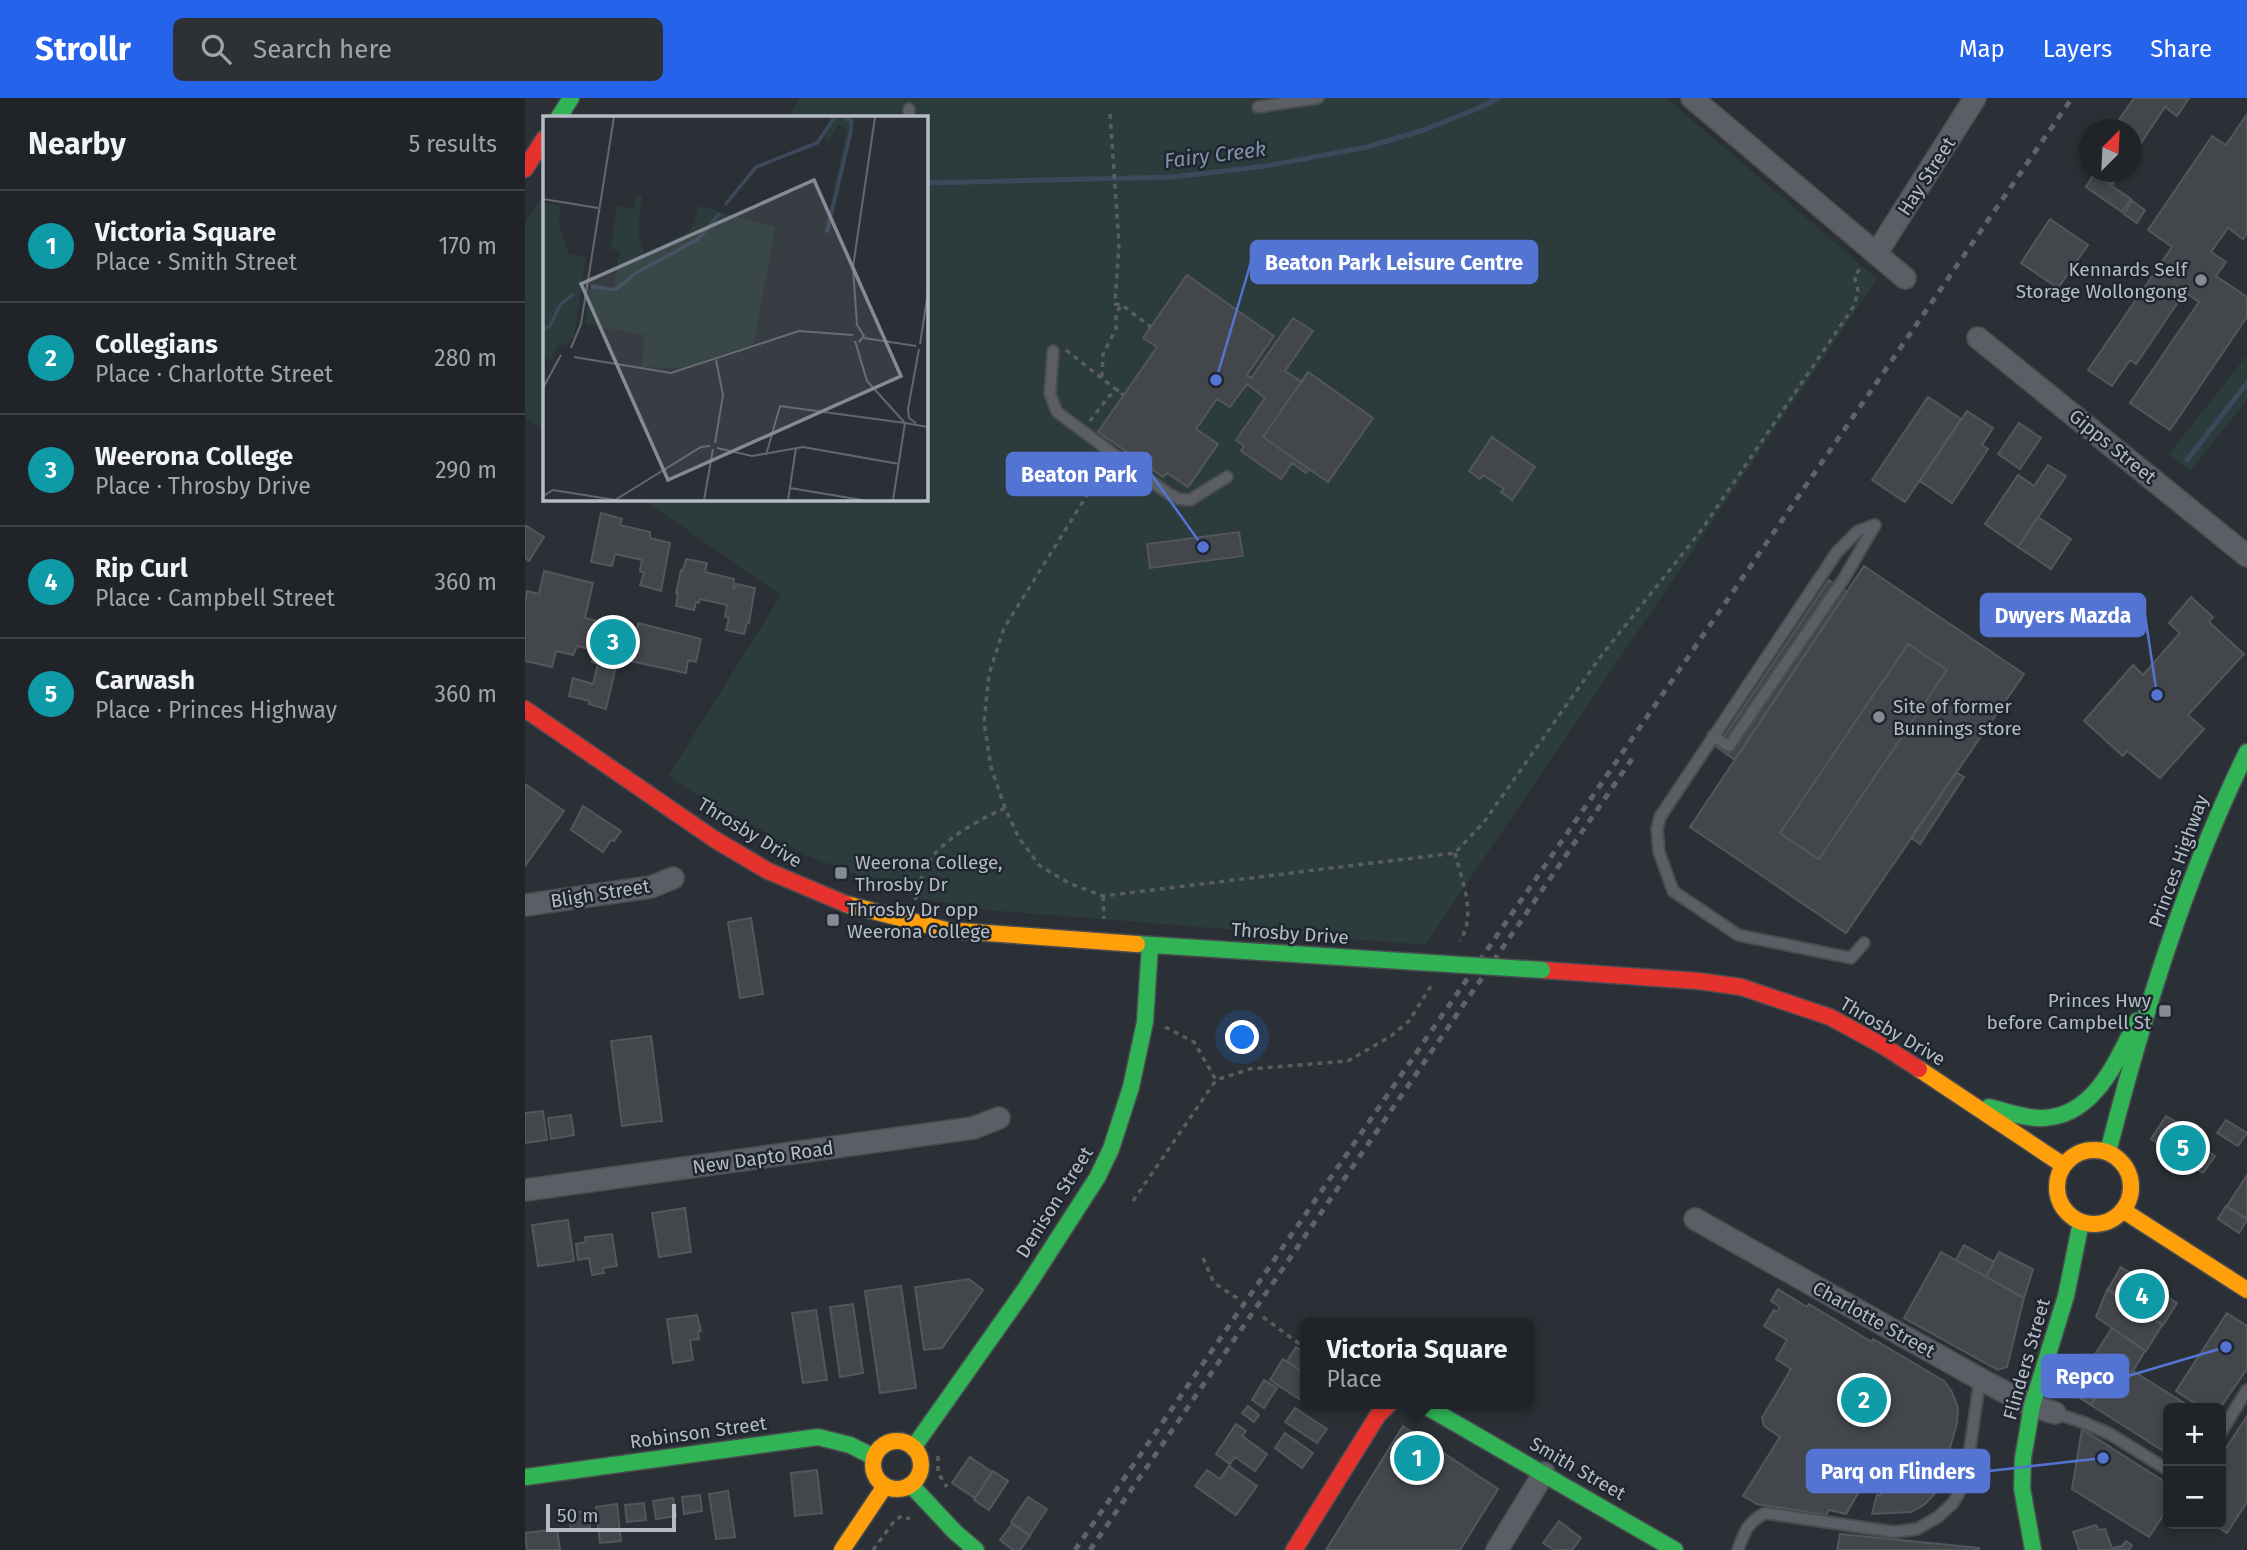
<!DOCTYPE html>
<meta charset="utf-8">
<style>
:root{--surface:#202428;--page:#2d3034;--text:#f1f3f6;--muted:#a2a4a8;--line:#3d4145;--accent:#2563eb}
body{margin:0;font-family:"Fira Sans",sans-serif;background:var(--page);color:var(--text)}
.controls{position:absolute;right:21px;bottom:21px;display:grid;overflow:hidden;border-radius:10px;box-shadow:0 4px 10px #0003}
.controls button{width:63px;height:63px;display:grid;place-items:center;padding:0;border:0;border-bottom:2px solid var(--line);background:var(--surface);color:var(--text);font:35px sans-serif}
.compass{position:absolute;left:1554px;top:21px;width:63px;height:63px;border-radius:50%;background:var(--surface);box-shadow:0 4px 10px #0003;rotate:24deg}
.scale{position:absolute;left:21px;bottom:18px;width:130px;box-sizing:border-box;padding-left:7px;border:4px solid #b6bcc6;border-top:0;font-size:19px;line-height:24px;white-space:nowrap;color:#b6bcc6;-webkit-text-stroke:5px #1f2630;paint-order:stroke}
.you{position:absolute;left:718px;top:940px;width:24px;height:24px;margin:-18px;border:5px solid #fff;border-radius:50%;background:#1a73e8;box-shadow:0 0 0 10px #1a73e833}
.badge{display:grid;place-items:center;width:46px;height:46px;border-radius:50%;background:var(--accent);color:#fff;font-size:23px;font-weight:700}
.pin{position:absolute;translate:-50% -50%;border:4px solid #fff;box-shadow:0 2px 7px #0006}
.popup{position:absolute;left:775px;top:1220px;width:234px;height:91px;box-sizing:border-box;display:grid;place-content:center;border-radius:10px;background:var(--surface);filter:drop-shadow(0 2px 5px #0005);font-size:23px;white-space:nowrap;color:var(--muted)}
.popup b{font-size:26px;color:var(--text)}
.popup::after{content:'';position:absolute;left:50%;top:100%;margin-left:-14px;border:14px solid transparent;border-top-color:var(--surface)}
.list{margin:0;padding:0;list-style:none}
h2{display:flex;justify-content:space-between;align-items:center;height:91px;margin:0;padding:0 28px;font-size:30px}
h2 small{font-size:23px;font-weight:400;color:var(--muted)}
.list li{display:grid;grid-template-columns:46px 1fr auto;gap:21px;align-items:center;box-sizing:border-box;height:112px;padding:0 28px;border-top:2px solid var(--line)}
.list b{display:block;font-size:26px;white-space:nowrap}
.list p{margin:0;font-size:23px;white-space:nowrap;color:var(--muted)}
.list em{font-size:23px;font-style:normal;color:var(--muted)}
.icon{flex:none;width:38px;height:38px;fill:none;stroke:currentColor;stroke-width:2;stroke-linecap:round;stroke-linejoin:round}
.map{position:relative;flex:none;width:1722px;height:1452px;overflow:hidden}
header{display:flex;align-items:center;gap:42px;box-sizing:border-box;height:98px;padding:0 35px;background:var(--accent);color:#fff}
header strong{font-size:33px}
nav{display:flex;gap:38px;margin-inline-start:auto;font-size:24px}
.search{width:490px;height:63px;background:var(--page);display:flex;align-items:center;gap:18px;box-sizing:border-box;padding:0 24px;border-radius:10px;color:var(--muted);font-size:26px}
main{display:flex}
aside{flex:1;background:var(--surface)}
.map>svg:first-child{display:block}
</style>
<header>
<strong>Strollr</strong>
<div class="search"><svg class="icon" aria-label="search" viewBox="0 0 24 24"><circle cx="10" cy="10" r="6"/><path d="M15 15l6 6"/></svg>Search here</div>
<nav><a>Map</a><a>Layers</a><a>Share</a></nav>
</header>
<main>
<aside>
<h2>Nearby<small>5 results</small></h2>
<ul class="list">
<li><span class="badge" style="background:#0f9aa8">1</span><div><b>Victoria Square</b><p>Place · Smith Street</p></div><em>170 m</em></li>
<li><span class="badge" style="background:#0f9aa8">2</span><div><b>Collegians</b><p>Place · Charlotte Street</p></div><em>280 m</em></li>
<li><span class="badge" style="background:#0f9aa8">3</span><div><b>Weerona College</b><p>Place · Throsby Drive</p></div><em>290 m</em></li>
<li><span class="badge" style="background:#0f9aa8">4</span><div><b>Rip Curl</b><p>Place · Campbell Street</p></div><em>360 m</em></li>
<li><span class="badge" style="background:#0f9aa8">5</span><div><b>Carwash</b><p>Place · Princes Highway</p></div><em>360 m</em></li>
</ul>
</aside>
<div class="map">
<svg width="1722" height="1452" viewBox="0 0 1722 1452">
<rect width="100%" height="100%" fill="#2b3036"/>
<path fill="#2c3b3c" d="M275,0H1141L1352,181L900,847L462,812L397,801L283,758L167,694L143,678L256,497L117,401H401V19H263Z
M19,96V333L0,319V126Z
M1722,257V302L1665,373L1644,356Z"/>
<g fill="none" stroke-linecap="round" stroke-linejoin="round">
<path stroke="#3c495d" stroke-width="5" d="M401,85L648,79L741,68L842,49L899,32L954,10L973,0
M1662,362L1722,285"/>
</g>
<path fill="#43474c" stroke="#53575d" stroke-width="2" d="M1609,0H1664L1652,18L1640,9L1608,57L1606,32H1587Z
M1722,16V135L1718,141L1703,130L1686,154L1701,164L1691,178L1722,199V219L1645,332L1605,305L1674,204L1660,194L1611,266L1605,262L1587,288L1563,272L1647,149L1623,132L1687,38L1701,47Z
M1568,74H1597L1588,86Z
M1569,76L1606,101L1597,114L1561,89Z
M1607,103L1620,112L1612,125L1599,116Z
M1525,121L1563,147L1533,190L1496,165Z
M662,177L749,238L722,277L726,280L768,220L788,233L760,273L777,284L783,274L848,320L803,384L784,371L781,375L767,365L756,381L716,353L719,348L711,342L740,300L722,286L705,309L692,301L671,331L693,346L663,389L642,375L638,379L573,334L632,249L618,240Z
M783,274L848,320L803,384L738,339Z
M1403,299L1436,321L1380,404L1347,382Z
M1442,313L1468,330L1457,347L1463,351L1427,405L1395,383Z
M1494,325L1516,340L1495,371L1473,356Z
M967,339L1010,369L987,402L976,394L979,391L958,377L955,381L944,373Z
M1523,367L1541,378L1493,449L1460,426L1493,377L1509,388Z
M76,415L97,421L95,427L125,434V440L145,445L136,493L115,487L119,475L115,473L117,462L90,456L87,468L66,464Z
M1513,419L1546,441L1526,471L1493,449Z
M0,427L19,439L4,463L0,460Z
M714,434L718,458L625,470L622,446Z
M161,461L182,465L180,474L209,481L208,490H210L211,486L230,490L224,525H222L219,536L201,532L204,520L200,519L202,507L175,501L174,505L171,504L169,512L151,508L153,495H151L156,472L158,473Z
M1339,468L1499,576L1321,835L1165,729Z
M19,473L68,485L60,520L112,532L113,525L176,541L171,564L163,562L161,575L105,563L108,548L100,547L98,566L92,564L81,611L64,606L65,603L44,598L48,580L68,586L73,566L67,564L69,552L52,548L48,557L31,553L27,569L0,563V505L2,493L14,496Z
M1304,482L1322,494L1210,662L1192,649Z
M1666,499L1688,519L1684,524L1719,556L1663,617L1679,631L1635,680L1602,653L1598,658L1559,623L1608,567L1618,577L1655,535L1644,525Z
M1383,546L1422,572L1294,761L1255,735Z
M1431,674L1439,679L1395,746L1386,740Z
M0,686L39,713L0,768Z
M58,708L96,733L89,743L86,742L78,754L46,732Z
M226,820L238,896L215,900L203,824Z
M126,938L137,1023L97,1028L86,943Z
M18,1013L22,1042L0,1045V1015Z
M46,1017L49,1037L26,1041L23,1020Z
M1641,1018L1653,1025L1649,1032L1690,1058L1678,1075L1626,1041Z
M1701,1022L1722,1035L1713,1048L1692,1035Z
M1722,1077V1121L1702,1108Z
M1701,1108L1722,1122L1714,1135L1693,1121Z
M160,1110L166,1154L134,1159L127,1115Z
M43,1122L49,1163L13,1168L7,1127Z
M87,1136L92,1168L78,1170L79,1175L67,1177L64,1160L53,1162L51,1146L61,1144L60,1139Z
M1439,1147L1469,1164L1461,1179L1431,1162Z
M1416,1154L1499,1200L1482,1269L1473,1272L1379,1220Z
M1474,1154L1508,1171L1499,1200L1461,1179Z
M1596,1169L1652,1205L1638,1227L1583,1191Z
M444,1181L458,1192L417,1250L399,1252L390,1189Z
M376,1188L391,1290L355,1295L340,1193Z
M1253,1191L1282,1209L1284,1206L1347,1244L1348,1241L1419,1283L1427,1294L1433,1310L1432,1325L1425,1350L1414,1371L1424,1375L1417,1388L1399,1407L1386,1414L1347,1416L1352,1397L1354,1398L1357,1394L1340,1383L1321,1416L1304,1412L1301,1417L1232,1406L1218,1398L1255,1339L1239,1328L1237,1320L1266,1271L1251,1261L1262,1242L1239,1228L1249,1212L1252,1214L1255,1209L1246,1203Z
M1582,1192L1637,1227L1621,1253L1571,1219Z
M328,1206L338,1275L315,1279L305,1209Z
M291,1212L302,1282L278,1285L267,1215Z
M1702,1215L1722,1228V1271L1695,1310H1677L1651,1293Z
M172,1217L176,1233L173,1234L174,1241L165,1242L168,1262L148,1265L142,1221Z
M1587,1230L1620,1253L1602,1283L1567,1261Z
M771,1249L780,1255V1276L762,1263Z
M1560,1257L1587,1274L1566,1307L1549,1296Z
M758,1261L780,1276V1305L745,1282Z
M1608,1273L1667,1310H1643V1356L1566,1307L1587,1274L1602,1283Z
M739,1282L752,1290L739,1310L727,1302Z
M723,1308L734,1317L729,1324L717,1315Z
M770,1310L802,1331L792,1345L760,1324Z
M1722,1318V1404L1702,1435L1688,1426H1696V1358Z
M711,1326L721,1333L717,1338L742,1356L730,1373L710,1359L705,1366L691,1356Z
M878,1328L973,1391L935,1452H801Z
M1557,1331L1643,1386V1410L1624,1439L1547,1391Z
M760,1335L788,1355L777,1370L750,1350Z
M445,1359L467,1374L450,1400L427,1385Z
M704,1368L732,1388L711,1417L670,1388L682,1372L695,1381Z
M292,1372L297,1415L270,1418L266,1375Z
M468,1373L483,1383L464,1412L449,1402Z
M203,1393L210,1439L191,1441L184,1396Z
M175,1397L177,1413L159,1416L157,1399Z
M503,1399L522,1411L505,1437L486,1424Z
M148,1400L151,1418L131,1421L128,1403Z
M119,1405L121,1422L102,1424L100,1407Z
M92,1406L96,1443L75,1445L71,1409Z
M62,1413L65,1430L46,1432L44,1415Z
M1034,1423L1056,1440L1047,1452H1029L1018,1445Z
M487,1426L505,1438L495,1452H488L475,1442Z
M1571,1427L1574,1432L1580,1431L1587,1450L1597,1448L1601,1443L1607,1447L1604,1452H1554L1548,1434Z
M32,1431L35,1452H2L0,1435Z
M1315,1436L1454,1450V1452H1312Z"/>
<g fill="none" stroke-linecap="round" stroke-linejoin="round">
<g stroke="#494c51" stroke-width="14">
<path id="lane" d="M733,9L793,0
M384,19V11
M528,253L525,296L532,314L598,363L644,396L654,401L665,402L702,379
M1188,638L1204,648L1318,482L1350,427
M1339,845L1326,860L1213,837L1148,793L1134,754L1132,731L1135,719L1312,454L1333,433L1350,427
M1530,1315L1560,1325L1585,1336L1643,1372
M1696,1334L1722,1292
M1213,1452C1219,1434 1223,1424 1240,1415L1369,1434L1392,1431L1413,1419L1428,1405L1440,1384L1455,1281"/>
</g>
<g stroke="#494c51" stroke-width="24">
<path id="street" d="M1167,0L1380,180
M1351,156L1450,0
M1453,240L1722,458
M0,807L126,789L148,780
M0,1092L448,1030L474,1020
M1170,1121L1455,1281L1507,1308L1530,1315
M972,1452L1019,1375"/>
</g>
<g stroke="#494c51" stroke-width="19">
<path id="fast" d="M34,19L46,0
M612,846L892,864
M1464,1009C1481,1013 1500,1021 1518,1020C1570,1018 1591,963 1612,923
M1583,1054C1618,918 1660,780 1722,654
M897,1306L1150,1452
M388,1350L501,1190L572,1080L586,1051L606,989L620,924L625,847
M0,1379L293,1339L325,1347L349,1359
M386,1387L430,1434L451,1452
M1508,1452L1497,1390L1498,1360L1507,1308L1541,1198L1556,1124"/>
</g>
<g stroke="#494c51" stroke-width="19">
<path id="slow" d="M321,806L421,832L612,846
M1394,971L1538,1067
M1532 1089a37 37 0 1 1 74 0a37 37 0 1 1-74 0Z
M1599,1113L1722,1192
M348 1367a24 24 0 1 1 48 0a24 24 0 1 1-48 0Z
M317,1452L360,1388"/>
</g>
<g stroke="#494c51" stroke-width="19">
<path id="jam" d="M0,71L19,41
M0,611L189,741L243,773L321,806
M1017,872L1173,883L1216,889L1305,919L1360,949L1394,971
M769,1452L853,1317L864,1306"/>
</g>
<path stroke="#595d61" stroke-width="3.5" stroke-dasharray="5 5" stroke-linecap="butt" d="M585,16L594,146L590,206L597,207L626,229
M541,252L598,297
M577,279L578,256L591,231V214L597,207
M565,323L583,299L594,291
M564,356L568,378L564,394L479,530L464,576L459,624L466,669L480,710L494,740L515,768L544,785L578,798L930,755L959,724L1076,558L1175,434L1329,208L1333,193L1329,177L1338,169
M930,755C937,784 952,816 935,843
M578,798L579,821
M390,802C394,790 397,775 403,765C417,741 456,721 480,710
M640,929L669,944L691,982L725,971L823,963L866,938L884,923L906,888
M608,1103L691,982
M678,1160L689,1185L715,1202
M738,1219L780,1250
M413,1358V1375L422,1389
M348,1452L370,1422L377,1418L385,1421"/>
<use href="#lane" stroke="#5b5e64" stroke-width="10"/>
<use href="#street" stroke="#5b5e64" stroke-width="21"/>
<use href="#fast" stroke="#30b455" stroke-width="16"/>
<use href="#slow" stroke="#ff9f0a" stroke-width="16"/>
<use href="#jam" stroke="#e5322d" stroke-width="16"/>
<path stroke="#5f6268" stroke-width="5" stroke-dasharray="7 7" stroke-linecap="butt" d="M550,1452L1547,0
M565,1452L1109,658"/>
<g stroke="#494c51" stroke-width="19" stroke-linecap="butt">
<path id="fast-bridge" d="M892,864L1017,872"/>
</g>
<use href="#fast-bridge" stroke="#30b455" stroke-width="16"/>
</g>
<g fill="#858b94" stroke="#1f2630" stroke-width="2.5">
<circle cx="1676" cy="182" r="7"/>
<circle cx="1354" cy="619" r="7"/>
<rect x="309" y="768" width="14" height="14" rx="3.5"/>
<rect x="301" y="815" width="14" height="14" rx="3.5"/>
<rect x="1633" y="906" width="14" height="14" rx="3.5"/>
</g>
<g text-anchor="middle" stroke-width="5" stroke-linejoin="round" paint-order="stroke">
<g font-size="19" fill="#b6bcc6" stroke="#1f2630">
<text transform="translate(1401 78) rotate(-57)" y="7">Hay Street</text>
<text transform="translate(1588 348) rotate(39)" y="7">Gipps Street</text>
<text transform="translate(225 734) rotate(31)" y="7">Throsby Drive</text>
<text transform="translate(1653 763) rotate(-70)" y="7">Princes Highway</text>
<text transform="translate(75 795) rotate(-9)" y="7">Bligh Street</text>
<text transform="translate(765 835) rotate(4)" y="7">Throsby Drive</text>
<text transform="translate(1368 933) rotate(30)" y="7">Throsby Drive</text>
<text transform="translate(238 1059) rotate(-8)" y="7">New Dapto Road</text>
<text transform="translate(529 1104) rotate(-58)" y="7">Denison Street</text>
<text transform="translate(1349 1221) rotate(29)" y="7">Charlotte Street</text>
<text transform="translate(1501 1261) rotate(-74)" y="7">Flinders Street</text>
<text transform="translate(173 1334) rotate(-8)" y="7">Robinson Street</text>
<text transform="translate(1053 1370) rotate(30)" y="7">Smith Street</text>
</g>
<g font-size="19" fill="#b6bcc6" stroke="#1f2630" text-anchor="start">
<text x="1662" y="178" text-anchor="end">Kennards Self<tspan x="1662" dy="22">Storage Wollongong</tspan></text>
<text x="1368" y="615">Site of former<tspan x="1368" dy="22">Bunnings store</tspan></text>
<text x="330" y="771">Weerona College,<tspan x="330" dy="22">Throsby Dr</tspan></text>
<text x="322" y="818">Throsby Dr opp<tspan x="322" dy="22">Weerona College</tspan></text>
<text x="1626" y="909" text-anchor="end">Princes Hwy<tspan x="1626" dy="22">before Campbell St</tspan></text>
</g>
<g font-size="21" font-style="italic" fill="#8192aa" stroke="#1f2630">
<text transform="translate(690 57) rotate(-7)" y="7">Fairy Creek</text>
</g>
</g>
<g transform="translate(18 18)">
<rect width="385" height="385" fill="#2b3036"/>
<path d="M288,1L312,3L285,118L281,117L304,14L296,8L285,27L279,20ZM93,78L99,80L95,116L101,139L148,114L156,90L232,111L211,228L140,252L98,251L102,219L42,208L48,171L70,176L77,135L53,129L68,131L74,90L91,92ZM0,87L18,89L15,107L26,138L43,141L31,221L22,229H15L9,244L1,242L0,230Z" fill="#2c3b3c"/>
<path fill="none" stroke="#3c495d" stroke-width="3.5" d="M182,89L213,51L274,27L292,1M284,116L308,15V5L302,1M48,170L72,174L93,157L155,123L177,97M0,213L7,210L17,189L30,178"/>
<path fill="none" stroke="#636870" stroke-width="2" d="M0,83L55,92M321,222L373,230M312,225L324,265L362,307M316,226L321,220L314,209L310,151L332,1M377,228L385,176M28,232L38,208L71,1M31,241L128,257L256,215L310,219M0,272L18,239M362,307L385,311M373,307L366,302L365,293L376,233M172,327L180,279L173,244M174,332L209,340L260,331L356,348M223,339L237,290L362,307M247,372L319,384M0,380L10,374L72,384L158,331L167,330M161,384L170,333M245,384L253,332M350,384L362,307"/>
<path fill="#858b94" fill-opacity="0.15" stroke="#858b94" stroke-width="3.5" d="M271,64L358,260L125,364L38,168Z"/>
<rect width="385" height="385" fill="none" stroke="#b6bcc6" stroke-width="3.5"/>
</g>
<path fill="none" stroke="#5374d2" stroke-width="2.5" d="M691 282L726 164M678 449L626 376M1632 597L1620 517M1701 1249L1603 1278M1578 1360L1464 1373"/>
<g fill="#5374d2" stroke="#1f2630" stroke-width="2.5">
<circle cx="691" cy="282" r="7"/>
<circle cx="678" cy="449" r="7"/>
<circle cx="1632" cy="597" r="7"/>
<circle cx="1701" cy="1249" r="7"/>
<circle cx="1578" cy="1360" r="7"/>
</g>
<g fill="#5374d2" stroke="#5374d2" stroke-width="2.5">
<rect x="726" y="143" width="286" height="42" rx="7"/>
<rect x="482" y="355" width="144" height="42" rx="7"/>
<rect x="1456" y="496" width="164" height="42" rx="7"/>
<rect x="1517" y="1257" width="86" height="42" rx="7"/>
<rect x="1282" y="1352" width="182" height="42" rx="7"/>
</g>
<g font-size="21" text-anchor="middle" font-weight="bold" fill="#fff">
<text x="869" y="172">Beaton Park Leisure Centre</text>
<text x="554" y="384">Beaton Park</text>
<text x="1538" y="525">Dwyers Mazda</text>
<text x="1560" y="1286">Repco</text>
<text x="1373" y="1381">Parq on Flinders</text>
</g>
</svg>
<div class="controls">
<button>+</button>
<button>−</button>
</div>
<svg class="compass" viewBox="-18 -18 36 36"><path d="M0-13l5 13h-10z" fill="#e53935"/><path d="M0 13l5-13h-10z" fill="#a2a4a8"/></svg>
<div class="scale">50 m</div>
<div class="you"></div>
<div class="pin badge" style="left:892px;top:1360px;background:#0f9aa8">1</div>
<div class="popup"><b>Victoria Square</b>Place</div>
<div class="pin badge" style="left:1339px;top:1302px;background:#0f9aa8">2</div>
<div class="pin badge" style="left:88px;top:544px;background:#0f9aa8">3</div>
<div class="pin badge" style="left:1617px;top:1198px;background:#0f9aa8">4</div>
<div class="pin badge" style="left:1658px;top:1050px;background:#0f9aa8">5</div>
</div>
</main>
